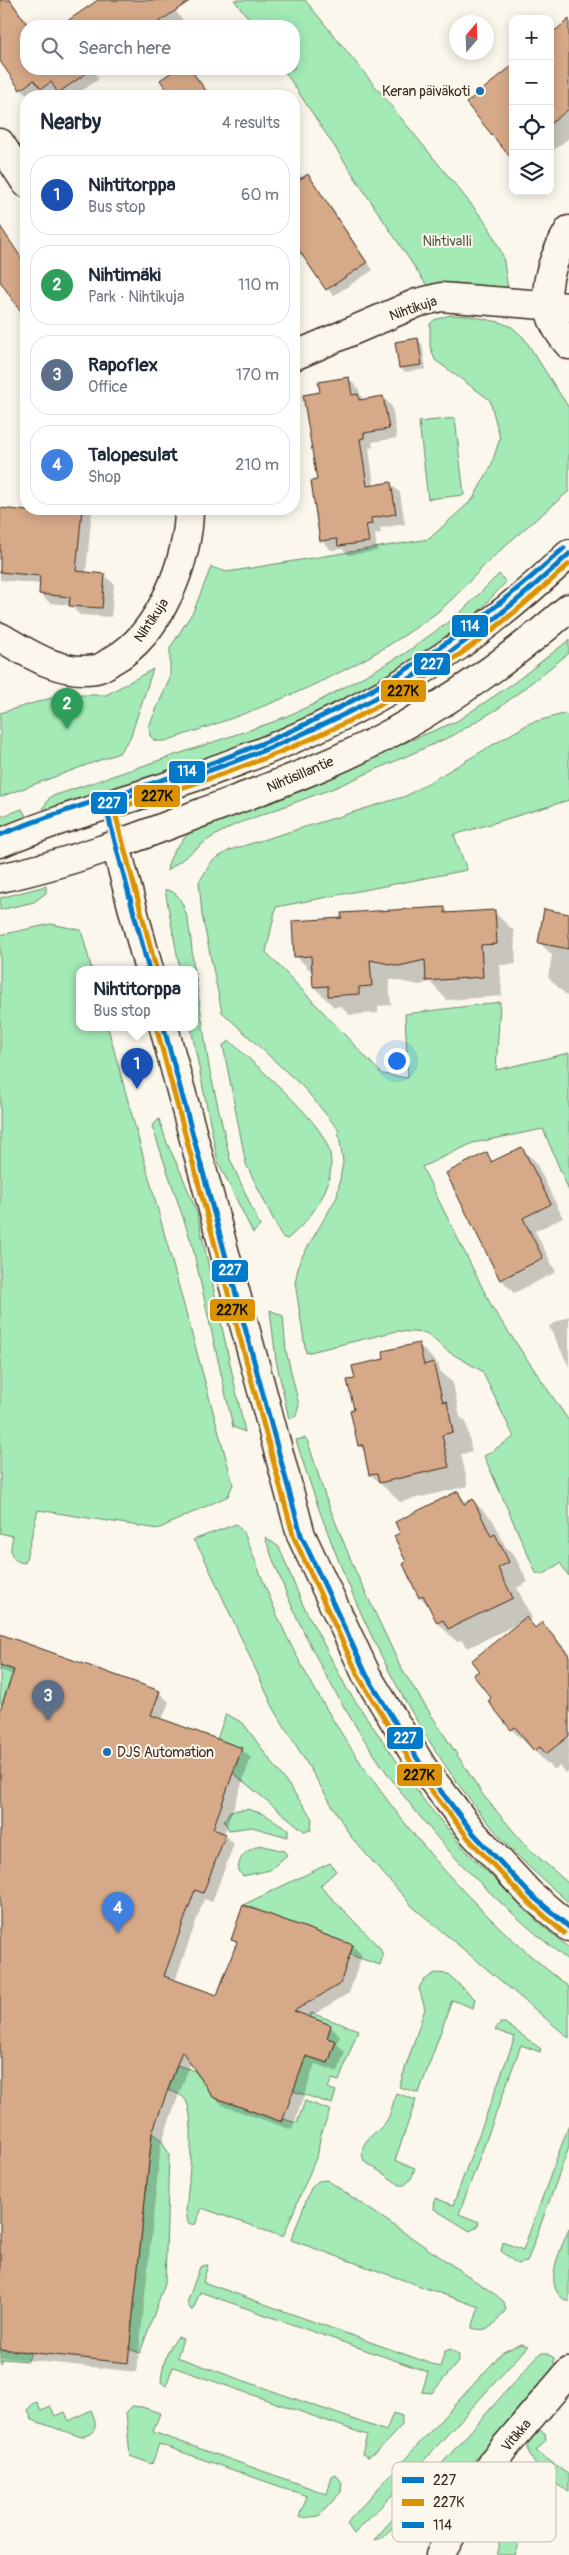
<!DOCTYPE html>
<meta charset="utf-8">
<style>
:root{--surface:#fff;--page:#f2f2f3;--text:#1f2937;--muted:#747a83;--line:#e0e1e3;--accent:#d93025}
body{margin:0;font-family:Pangolin,sans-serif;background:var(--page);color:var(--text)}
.controls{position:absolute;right:15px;top:15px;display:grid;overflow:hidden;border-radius:10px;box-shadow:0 2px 12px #0003}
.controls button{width:45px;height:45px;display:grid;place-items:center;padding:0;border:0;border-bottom:1px solid var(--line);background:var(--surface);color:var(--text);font:25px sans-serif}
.compass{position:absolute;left:449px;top:15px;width:45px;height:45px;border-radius:50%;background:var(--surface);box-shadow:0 2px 12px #0003;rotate:19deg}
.you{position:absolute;left:396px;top:1060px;width:18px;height:18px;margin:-12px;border:4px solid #fff;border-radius:50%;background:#1a73e8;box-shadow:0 0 0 8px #1a73e833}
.badge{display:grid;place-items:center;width:32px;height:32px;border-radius:50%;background:var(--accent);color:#fff;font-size:16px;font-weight:700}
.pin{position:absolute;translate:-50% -41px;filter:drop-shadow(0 1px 2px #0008)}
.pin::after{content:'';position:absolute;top:26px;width:18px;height:15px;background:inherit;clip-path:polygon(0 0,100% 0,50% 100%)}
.popup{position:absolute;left:76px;top:966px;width:122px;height:65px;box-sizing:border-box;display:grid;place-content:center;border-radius:10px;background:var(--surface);filter:drop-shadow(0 1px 4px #0005);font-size:16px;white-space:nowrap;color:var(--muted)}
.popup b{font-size:19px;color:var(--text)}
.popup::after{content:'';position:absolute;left:50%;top:100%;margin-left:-10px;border:10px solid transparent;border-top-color:var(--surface)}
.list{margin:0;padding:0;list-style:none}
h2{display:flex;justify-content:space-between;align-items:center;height:65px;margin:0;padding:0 20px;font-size:21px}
h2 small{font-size:16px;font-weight:400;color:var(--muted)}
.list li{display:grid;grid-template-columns:32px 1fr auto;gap:15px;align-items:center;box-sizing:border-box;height:80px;margin:0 10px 10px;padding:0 10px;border:1px solid var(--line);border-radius:20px}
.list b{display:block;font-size:19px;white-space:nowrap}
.list p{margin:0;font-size:16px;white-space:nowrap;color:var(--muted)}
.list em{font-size:16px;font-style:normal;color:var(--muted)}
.icon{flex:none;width:28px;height:28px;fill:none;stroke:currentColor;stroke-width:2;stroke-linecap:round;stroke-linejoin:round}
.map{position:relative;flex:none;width:569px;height:2555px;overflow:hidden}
.search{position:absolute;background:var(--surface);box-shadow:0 2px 12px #0003;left:20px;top:20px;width:280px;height:55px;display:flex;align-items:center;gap:12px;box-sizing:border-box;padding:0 18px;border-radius:20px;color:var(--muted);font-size:19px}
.panel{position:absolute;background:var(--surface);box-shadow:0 2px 12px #0003;left:20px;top:90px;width:280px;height:425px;border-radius:20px}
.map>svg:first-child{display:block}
</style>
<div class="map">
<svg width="569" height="2555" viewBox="0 0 569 2555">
<rect width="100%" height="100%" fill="#fbf7ec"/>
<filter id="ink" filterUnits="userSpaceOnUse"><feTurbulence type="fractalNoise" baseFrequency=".02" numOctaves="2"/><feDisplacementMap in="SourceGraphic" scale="10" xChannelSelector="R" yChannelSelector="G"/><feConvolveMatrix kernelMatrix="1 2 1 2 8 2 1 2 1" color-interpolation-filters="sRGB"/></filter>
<g filter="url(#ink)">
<path fill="#a3eab7" stroke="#6f8a6a" d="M234,0H305L488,225L503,256L508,289L445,283L427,286L283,69H294V26H255Z
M450,315L470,316L499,322L512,327L524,338L569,408V491C543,514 516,535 492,558C472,577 456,598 435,614C353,675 261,710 165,741H155L150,736L149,726L170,678V648L194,610L211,567L227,572L429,539L473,499L491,466L500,438L490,400L435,360L430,346V324L434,320Z
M455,418L464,495L428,499L419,422Z
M499,574L506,582L477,613L444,640L345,701L256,743L48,811L43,808L50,797L273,722L312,705L404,654L458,615Z
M569,640V653L499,708L452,736L334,788L234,825L209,839L167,871C169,854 179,844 190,832L457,721L515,682Z
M153,669L130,738L119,753L0,797V713L61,695H106Z
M563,714L569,715V800L454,835L467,870L276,907L266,952L382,1074L408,1078L405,1014L500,1002L496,1070L569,1053V1191L543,1129L473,1143L422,1167L493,1309L569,1421V1576L560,1563L543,1575L536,1573L484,1456L514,1437L482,1371L449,1352L426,1333L397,1331L306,1353L295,1282L300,1260L337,1197L343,1162L338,1129L305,1089L222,1012L202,915L199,882L212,861L230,850L406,796L530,723Z
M22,809L27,818L0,828V817Z
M46,886V893L34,902L0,910V898Z
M165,890C191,889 191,951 194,970H180Z
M51,924L81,930L92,970H80V1028H108L233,1484L228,1496L158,1529L38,1510L25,1563C8,1561 10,1550 13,1536L0,1533V935Z
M195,972L209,1067L230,1159L260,1226L253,1233L218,1162L191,1028H194Z
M230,1041C257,1067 308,1109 325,1140C344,1175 314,1218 287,1239L282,1237L246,1164L223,1045Z
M159,1119L167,1143L182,1175L197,1213L245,1432L233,1427L192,1244L152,1126Z
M270,1310L283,1316L286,1351L299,1405L296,1416L289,1419L276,1360Z
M305,1438L308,1442L325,1496L354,1568L401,1668L483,1795L526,1846L569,1884V1903C552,1887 533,1872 516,1854C410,1742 341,1585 296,1440Z
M236,1524L245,1535C261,1574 275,1615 295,1653C362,1781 455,1899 569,1987V2038L413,1907L351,1837L273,1707L202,1553L193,1540Z
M265,1537L279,1547L302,1603L347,1689L425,1802L467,1852L539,1923L569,1948V1961C525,1926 479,1885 442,1843C367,1757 301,1645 265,1537Z
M0,1665L14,1670L2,1704L0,1703Z
M226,1714L243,1723L312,1817L311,1830L304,1831L233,1773L242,1748L217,1739Z
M247,1809L264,1814L288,1829V1837L252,1827L229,1830L224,1821L230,1811Z
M260,1845L284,1851L287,1855L270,1870L243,1876L238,1871C239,1854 247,1851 260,1845Z
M330,1863L336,1871L320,1886L380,1948L383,1956L380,1965L350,1955L353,1945L243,1905Z
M435,1973L448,1974L475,1999L473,2008L452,2000L419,2093L399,2087L425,2009L419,1988L423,1981Z
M311,2013L358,2030L339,2081L332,2079L328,2088L336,2091L332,2104L293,2091L306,2056L328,2063L336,2042L327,2038L331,2025L310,2017Z
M500,2023H505L541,2049L540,2052L521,2045L459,2214L479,2222L477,2227L470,2231L434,2209L435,2198L453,2205L515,2037L495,2030Z
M177,2065L195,2071L213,2097L282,2122L284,2119L297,2123L305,2101L330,2110L320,2137L318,2153L283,2237L202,2208L195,2225L188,2223L186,2211C188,2188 197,2116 185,2099C181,2094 173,2092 168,2090Z
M396,2093L416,2100L395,2160L415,2168L411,2179L405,2185H400L364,2161C357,2141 374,2136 385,2123C391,2116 393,2102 396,2093Z
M569,2125V2147L527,2262L517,2264L501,2251L503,2242L523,2250Z
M152,2133L162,2141L169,2154L165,2283L140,2353L129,2349Z
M327,2180L496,2295L504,2302L506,2310C496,2322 490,2334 472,2328L479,2307L291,2240L311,2188L318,2181Z
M569,2228V2302C539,2289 561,2250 569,2228Z
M206,2265H208L203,2282L440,2367L445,2351L451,2349L459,2355L458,2362L432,2393L422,2392L428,2372L200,2292L193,2310H191L187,2303L200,2267Z
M178,2337L183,2339L177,2357L386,2431L393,2413L402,2416V2425L377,2452L368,2457L362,2454L367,2435L173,2367L166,2386L161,2382C162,2368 167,2346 178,2337Z
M521,2344L528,2346L396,2491L354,2534L347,2524L351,2518L503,2352Z
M0,2349L31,2352L28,2361L2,2359L0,2363Z
M540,2353H546L554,2358V2371L461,2475L436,2484L382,2538L374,2540Z
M37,2402L41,2411L51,2407L55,2416L65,2412L69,2421L91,2410C97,2424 99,2433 81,2437L32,2420L28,2410L32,2404Z
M132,2406L142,2407L160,2413L153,2432L327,2494L332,2477L336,2475L342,2482L341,2492L319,2516L301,2518L299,2517L307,2496L159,2444L152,2464L130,2456L126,2413Z
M539,2430L545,2433L546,2440L536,2451L569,2475V2491C551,2485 507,2446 539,2430Z
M499,2498L531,2507L514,2555H497L499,2548Z"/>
<path fill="#0003" d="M0,0H11L30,26H26V69H92L99,79L74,96H63L58,92L49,96L42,89L28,96L21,89L0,52Z
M100,0H183L175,10L183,21L175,26H62Z
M569,21V138L550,153V36Z
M179,69H191L211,96H172L161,81Z
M294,164L303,179L308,176L314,182L373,270L333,296L294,240Z
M418,339L422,344L426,369L405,372L400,368Z
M348,378L358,388L363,401L383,397L392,407L397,438L372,442L373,447L369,448L374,486L390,483L400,493L405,524L380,528L381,533L375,534L377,551L349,555L342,549L331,550L322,541L312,482L318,481L321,393Z
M0,509L38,513L39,509H92L86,573L104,575L114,584L111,617L80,615L70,605L50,603L40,594L41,584L0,580Z
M445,909L450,914L494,912L514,931L516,964L500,965L502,996L447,1000L430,982L419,985L389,979L391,1005L378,1006V1013L349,1015L341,1006L334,1007L314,987V974L296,956L343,919Z
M569,915V998L548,977L552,955L539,942Z
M521,1148L535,1161L563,1218L535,1231L556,1272L514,1293L501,1279L487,1154L494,1162Z
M569,1316V1367L549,1326Z
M418,1344L438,1364L440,1371L453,1383L460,1417L466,1422L472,1452L461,1454L468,1486L400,1502L370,1474L365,1452L359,1445L355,1410L356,1380L386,1360Z
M458,1493L468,1503L473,1501L493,1520L505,1546L514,1555L528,1582L517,1588L532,1618L527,1620L536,1628L542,1624L569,1652V1771L566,1773L559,1766L554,1770L511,1729L493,1698L480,1671L517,1624L468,1648L461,1640L457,1642L438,1623L431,1608L420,1597Z
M0,1635L159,1692L169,1702L162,1720L242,1749L251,1758L224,1834L234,1844L212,1902L204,1899L175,1981L218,1997L237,1944L233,1939L353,1946L362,1955L349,1993L308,2018L330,2026L340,2036L337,2044L345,2052L338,2072L315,2064L292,2130L224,2106L214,2097L191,2062L161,2143L137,2372L0,2357V1714L14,1675L0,1670Z"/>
<path fill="#d6a988" stroke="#3b2a1e" d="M0,0H10L28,26H26V69L91,70L58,93L51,82L41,89L34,80L20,90L0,61Z
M98,0H191L153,26H60Z
M569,19V109L550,124V35Z
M513,65V155L510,157L466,103Z
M176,69H190L210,96H171L160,80Z
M308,174L367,263L326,290L294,243V183Z
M0,226L26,265V320L0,281Z
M418,338L422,365L399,368L395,342Z
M349,377L352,395L358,394L359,400L383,396L389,429L364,433V438L360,439L367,486L391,482L396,514L371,518L372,524L366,525L369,542L338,546L337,539L320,541L311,481L317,480L303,395L320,392L318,382Z
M0,508L46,513V509H82L76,571L105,574L102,608L69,606L70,597L39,594L40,576L0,572Z
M445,907V913L495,910L497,944L481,945L483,977L426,981L425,960L399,966L370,960L372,986L359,987V994L328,996V986L313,987L311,956L294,957L292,921L342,918L341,913Z
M544,909L569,914V949L538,943Z
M522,1147L551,1204L523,1218L543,1258L500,1280L446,1173L487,1152L491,1162Z
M419,1343L424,1365L433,1362L443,1402L447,1401L453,1432L442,1435L449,1467L379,1483L377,1474L369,1475L363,1445L358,1446L350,1410L354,1409L347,1380L355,1379L352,1366L384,1359L383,1351Z
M458,1491L464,1504L473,1499L491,1536L495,1534L509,1562L498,1568L513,1598L448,1629L443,1620L437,1623L423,1595L419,1598L403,1564L406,1562L394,1536L400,1533L395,1522Z
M526,1617L535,1628L542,1622L569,1656V1736L546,1754L540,1747L534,1751L515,1727L511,1730L488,1701L491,1698L473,1675L479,1671L471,1661Z
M0,1634L160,1691L151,1715L242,1748L213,1829L226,1834L203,1893L195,1890L164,1976L217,1995L237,1942L231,1940L243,1905L353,1945L340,1984L294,2011L331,2025L327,2038L336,2041L328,2063L306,2056L282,2122L213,2097L182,2051L152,2133L128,2363L0,2349V1710L14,1670L0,1665Z"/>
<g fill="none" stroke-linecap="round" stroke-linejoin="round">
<g stroke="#3b2a1e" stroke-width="31">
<path id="minor" d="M0,143L26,183
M569,230C546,270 535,307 569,345
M294,356L417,303L441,297L569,307
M0,637C30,654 60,675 96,669C102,668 108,663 113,660C160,634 189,560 189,509
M0,843C56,819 114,804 171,785C241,762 312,734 376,698C447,659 511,609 569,554
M0,878C68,864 133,839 198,814C264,789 331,766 393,732C455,698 515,655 569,608
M440,2555L493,2461L569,2372"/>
</g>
<g stroke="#3b2a1e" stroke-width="31">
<path id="major" d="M116,846L149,970
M164,1028L301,1535L367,1676L423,1768L474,1834L530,1894L569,1927"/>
</g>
<use href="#minor" stroke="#fbf7ec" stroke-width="28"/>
<use href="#major" stroke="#fbf7ec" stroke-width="28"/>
<g stroke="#fbf7ec" stroke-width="9">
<path id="bus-1" d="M149,970L105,804C217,771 329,731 428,667C479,634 525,595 569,554
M164,1028L301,1535L367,1676L423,1768L474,1834L530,1894L569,1927"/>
</g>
<g stroke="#fbf7ec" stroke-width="9">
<path id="bus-2" d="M156,968L114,809C225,776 336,737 433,673C482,641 526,604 569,564
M157,1030L294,1538L360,1679L417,1772L469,1839L525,1899L564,1933"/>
</g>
<g stroke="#fbf7ec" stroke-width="9">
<path id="bus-3" d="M0,835C72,805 149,787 222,759C353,711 461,643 564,548"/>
</g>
<use href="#bus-1" stroke="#007ac9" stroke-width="5"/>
<use href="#bus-2" stroke="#db9304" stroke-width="5"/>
<use href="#bus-3" stroke="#007ac9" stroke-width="5"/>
</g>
</g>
<g fill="#1f6fb2" stroke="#fbf7ec" stroke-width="2">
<circle cx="480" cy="91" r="5"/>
<circle cx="107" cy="1752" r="5"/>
</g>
<g text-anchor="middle" stroke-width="4" stroke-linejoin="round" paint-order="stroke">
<g font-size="14" fill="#3b2a1e" stroke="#fbf7ec" text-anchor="end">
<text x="470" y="96">Keran päiväkoti</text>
<text x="117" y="1757" text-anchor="start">DJS Automation</text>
</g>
<g font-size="14" fill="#555a44" stroke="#fbf7ec">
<text x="447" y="246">Nihtivalli</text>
</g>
<g font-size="14" fill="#3b2a1e" stroke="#fbf7ec">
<text transform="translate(413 308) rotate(-19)" y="5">Nihtikuja</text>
<text transform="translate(151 620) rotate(-56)" y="5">Nihtikuja</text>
<text transform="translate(300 774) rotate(-23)" y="5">Nihtisillantie</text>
<text transform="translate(516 2435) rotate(-50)" y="5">Vitikka</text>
</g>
</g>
<rect x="392" y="2462" width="164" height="80" rx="8" fill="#fbf7ec" stroke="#c1baae" stroke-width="1"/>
<rect x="402" y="2477" width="22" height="6" fill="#007ac9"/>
<rect x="402" y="2499" width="22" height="7" fill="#db9304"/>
<rect x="402" y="2522" width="22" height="6" fill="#007ac9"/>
<g font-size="14" fill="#3b2a1e">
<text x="433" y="2485">227</text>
<text x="433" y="2507">227K</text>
<text x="433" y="2530">114</text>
</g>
<g stroke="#fbf7ec" stroke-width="2">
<rect x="451" y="614" width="38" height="24" rx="5" fill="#007ac9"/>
<rect x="413" y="652" width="38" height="24" rx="5" fill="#007ac9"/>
<rect x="380" y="679" width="47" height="24" rx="5" fill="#db9304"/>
<rect x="168" y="760" width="38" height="24" rx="5" fill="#007ac9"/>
<rect x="133" y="784" width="48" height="24" rx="5" fill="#db9304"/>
<rect x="90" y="791" width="38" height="24" rx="5" fill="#007ac9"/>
<rect x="211" y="1259" width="38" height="24" rx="5" fill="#007ac9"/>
<rect x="209" y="1298" width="47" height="24" rx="5" fill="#db9304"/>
<rect x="386" y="1726" width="38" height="24" rx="5" fill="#007ac9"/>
<rect x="396" y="1763" width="47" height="24" rx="5" fill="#db9304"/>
</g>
<g font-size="14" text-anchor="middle" font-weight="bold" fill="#fff">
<text x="470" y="631">114</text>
<text x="432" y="669">227</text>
<text x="187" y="776">114</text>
<text x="109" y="808">227</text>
<text x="230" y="1275">227</text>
<text x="405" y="1743">227</text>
</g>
<g font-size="14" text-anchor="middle" font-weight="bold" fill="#111">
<text x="403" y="696">227K</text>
<text x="157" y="801">227K</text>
<text x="232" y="1315">227K</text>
<text x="419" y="1780">227K</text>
</g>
</svg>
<div class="controls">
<button>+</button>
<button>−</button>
<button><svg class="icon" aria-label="locate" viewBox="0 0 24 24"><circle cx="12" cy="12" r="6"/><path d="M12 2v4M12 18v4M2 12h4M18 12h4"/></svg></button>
<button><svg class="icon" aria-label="layers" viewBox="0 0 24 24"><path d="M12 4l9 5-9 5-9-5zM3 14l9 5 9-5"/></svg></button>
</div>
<svg class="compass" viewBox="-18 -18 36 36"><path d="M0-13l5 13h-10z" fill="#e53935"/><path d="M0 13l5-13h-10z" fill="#747a83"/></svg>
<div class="you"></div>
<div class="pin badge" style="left:137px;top:1089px;background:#1a4fb4">1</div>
<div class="popup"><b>Nihtitorppa</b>Bus stop</div>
<div class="pin badge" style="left:67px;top:729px;background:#2e9e5b">2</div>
<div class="pin badge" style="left:48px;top:1721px;background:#5c6f8a">3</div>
<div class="pin badge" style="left:118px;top:1933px;background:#3f7fe0">4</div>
<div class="search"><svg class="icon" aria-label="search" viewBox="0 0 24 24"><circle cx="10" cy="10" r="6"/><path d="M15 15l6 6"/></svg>Search here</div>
<section class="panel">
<h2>Nearby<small>4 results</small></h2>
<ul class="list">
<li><span class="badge" style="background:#1a4fb4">1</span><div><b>Nihtitorppa</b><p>Bus stop</p></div><em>60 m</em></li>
<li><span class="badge" style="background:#2e9e5b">2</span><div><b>Nihtimäki</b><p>Park · Nihtikuja</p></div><em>110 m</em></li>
<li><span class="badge" style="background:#5c6f8a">3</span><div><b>Rapoflex</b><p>Office</p></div><em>170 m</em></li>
<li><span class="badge" style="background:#3f7fe0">4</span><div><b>Talopesulat</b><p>Shop</p></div><em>210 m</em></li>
</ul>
</section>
</div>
